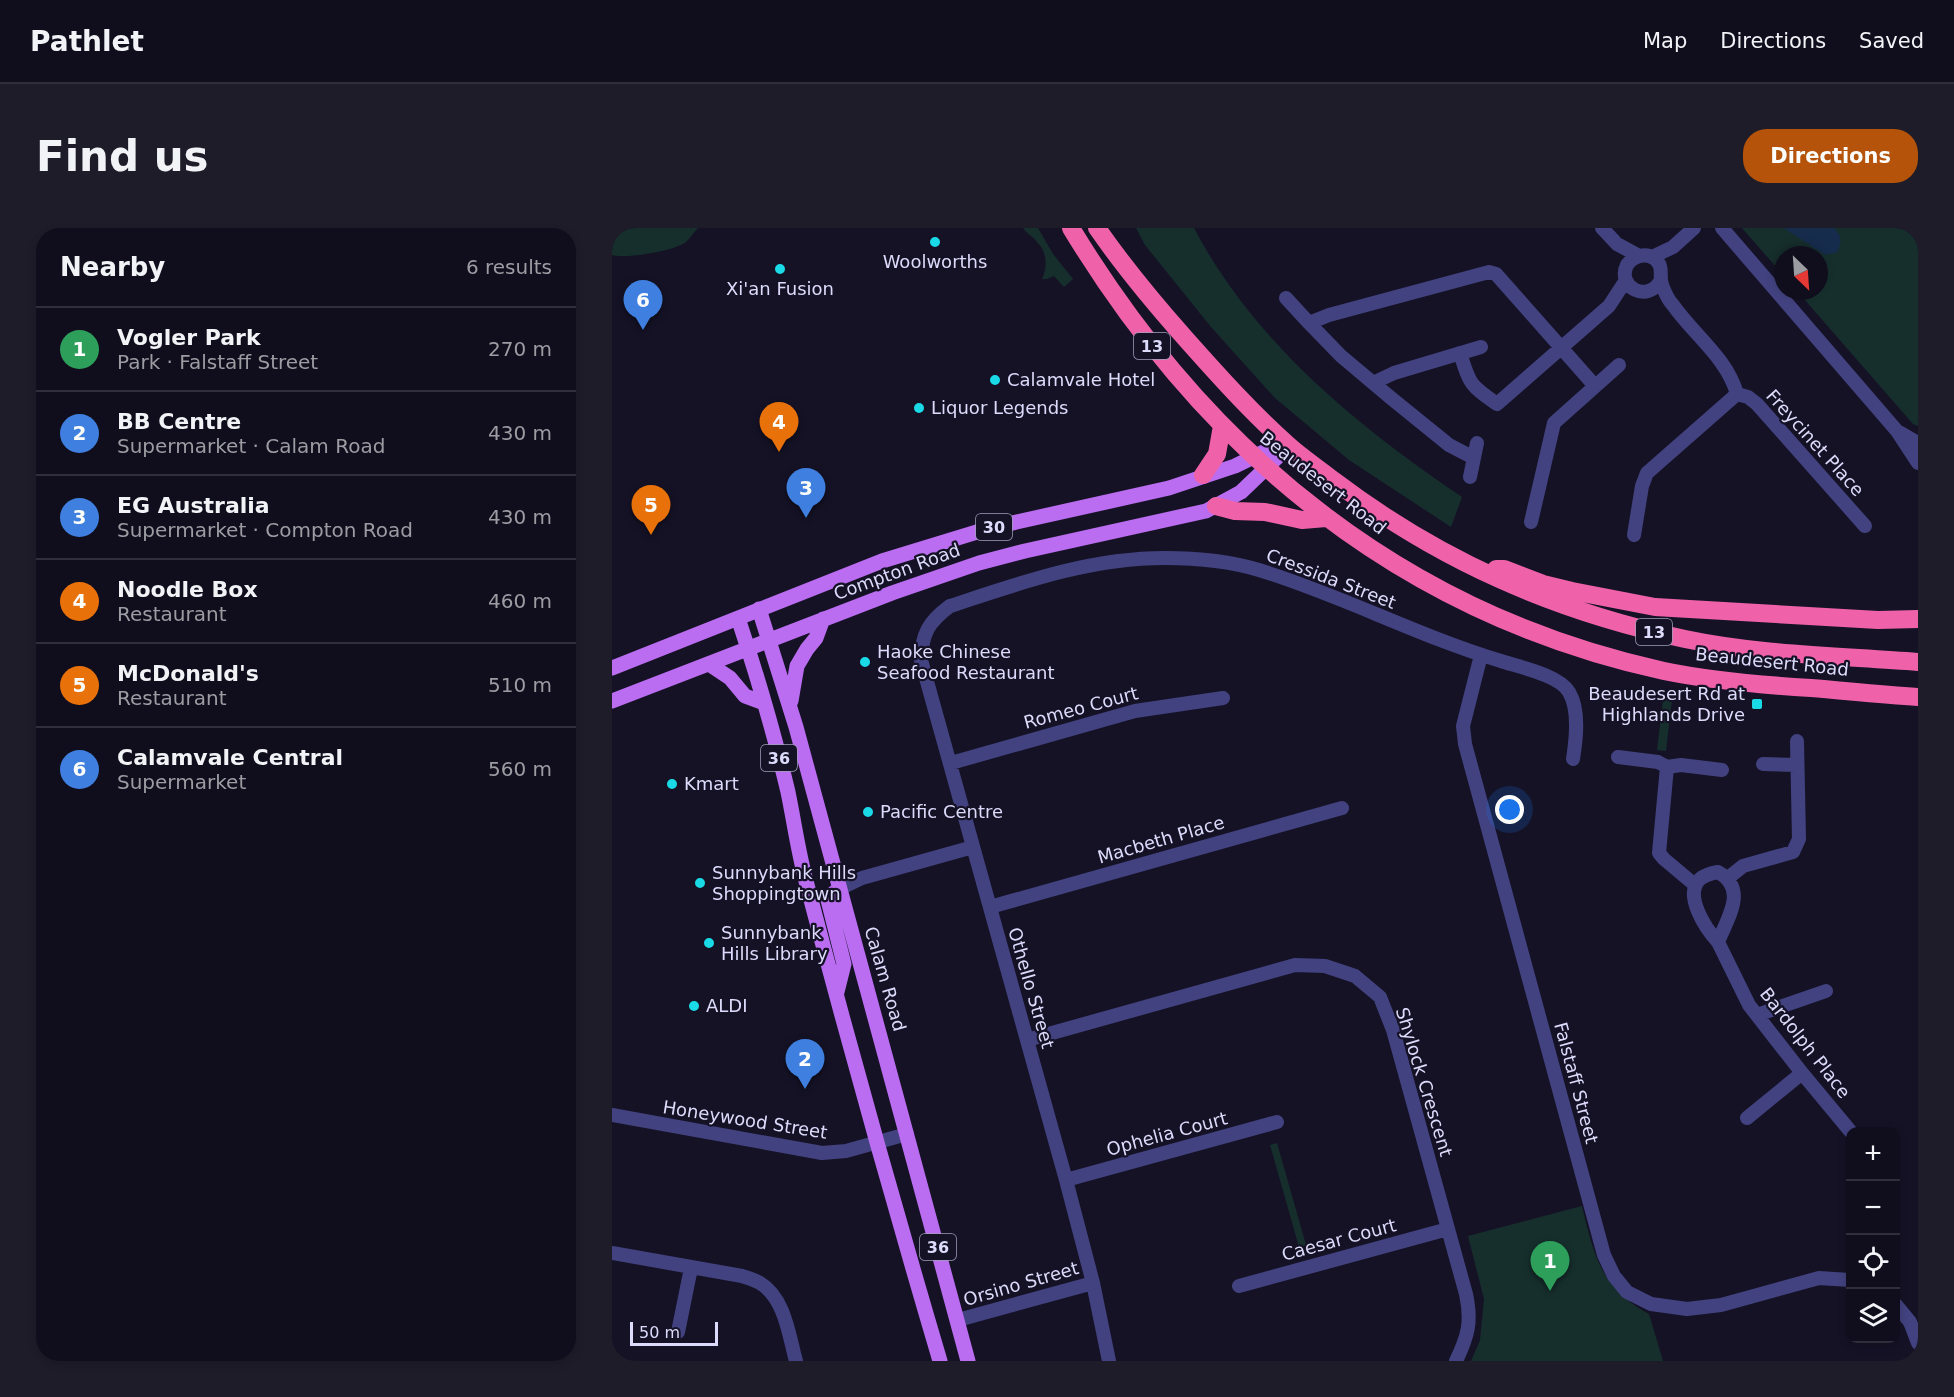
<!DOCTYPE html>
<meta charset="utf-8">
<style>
:root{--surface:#100e1c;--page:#1e1c29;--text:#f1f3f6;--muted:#9c9ca3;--line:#302e3b;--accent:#b45309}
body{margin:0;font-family:"DejaVu Sans",sans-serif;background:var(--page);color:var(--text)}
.controls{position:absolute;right:18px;bottom:18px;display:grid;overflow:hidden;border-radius:12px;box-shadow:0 3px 9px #0003}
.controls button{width:54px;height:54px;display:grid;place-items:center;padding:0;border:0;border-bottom:2px solid var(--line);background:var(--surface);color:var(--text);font:30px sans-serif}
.compass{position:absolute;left:1162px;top:18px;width:54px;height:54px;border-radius:50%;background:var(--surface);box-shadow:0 3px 9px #0003;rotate:155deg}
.scale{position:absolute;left:18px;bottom:15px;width:88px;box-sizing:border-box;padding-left:6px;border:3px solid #dddbfb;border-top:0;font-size:16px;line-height:21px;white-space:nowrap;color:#dddbfb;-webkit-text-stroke:4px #151226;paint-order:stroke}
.you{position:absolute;left:898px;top:582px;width:21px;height:21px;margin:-15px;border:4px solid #fff;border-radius:50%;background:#1a73e8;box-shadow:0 0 0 9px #1a73e833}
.badge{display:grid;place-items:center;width:39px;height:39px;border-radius:50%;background:var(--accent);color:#fff;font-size:20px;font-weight:700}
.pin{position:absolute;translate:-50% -50px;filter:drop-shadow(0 2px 3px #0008)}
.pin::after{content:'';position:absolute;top:32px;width:21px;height:18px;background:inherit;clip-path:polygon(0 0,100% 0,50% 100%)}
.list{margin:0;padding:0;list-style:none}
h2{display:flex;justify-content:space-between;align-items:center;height:78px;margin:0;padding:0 24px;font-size:26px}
h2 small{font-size:20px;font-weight:400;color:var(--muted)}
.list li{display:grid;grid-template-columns:39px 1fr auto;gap:18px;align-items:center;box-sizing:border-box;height:84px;padding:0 24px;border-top:2px solid var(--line)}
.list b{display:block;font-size:22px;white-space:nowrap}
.list p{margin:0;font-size:20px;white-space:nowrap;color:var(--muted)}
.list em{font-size:20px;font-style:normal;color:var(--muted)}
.icon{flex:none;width:33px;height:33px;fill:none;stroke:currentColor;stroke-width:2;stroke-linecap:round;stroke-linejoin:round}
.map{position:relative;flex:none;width:1306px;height:1133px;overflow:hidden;border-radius:24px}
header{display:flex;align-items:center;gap:36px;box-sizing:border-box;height:84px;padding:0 30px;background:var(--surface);border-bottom:2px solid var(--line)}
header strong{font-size:28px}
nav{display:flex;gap:33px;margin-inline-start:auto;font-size:21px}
.intro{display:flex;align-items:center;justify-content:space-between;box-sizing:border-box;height:144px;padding:0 36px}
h1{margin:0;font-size:42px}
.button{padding:15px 27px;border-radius:24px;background:var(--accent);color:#fff;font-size:21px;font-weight:700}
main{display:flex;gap:36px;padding:0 36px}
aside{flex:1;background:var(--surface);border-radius:24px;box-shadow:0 3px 9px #0003}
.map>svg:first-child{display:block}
</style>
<header>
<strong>Pathlet</strong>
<nav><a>Map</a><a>Directions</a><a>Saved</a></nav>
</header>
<div class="intro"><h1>Find us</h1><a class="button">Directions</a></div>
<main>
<aside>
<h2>Nearby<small>6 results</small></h2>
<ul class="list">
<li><span class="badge" style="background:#2e9e5b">1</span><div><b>Vogler Park</b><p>Park · Falstaff Street</p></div><em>270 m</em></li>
<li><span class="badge" style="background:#3f7fe0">2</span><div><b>BB Centre</b><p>Supermarket · Calam Road</p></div><em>430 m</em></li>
<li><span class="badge" style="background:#3f7fe0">3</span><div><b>EG Australia</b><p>Supermarket · Compton Road</p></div><em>430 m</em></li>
<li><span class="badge" style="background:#e8710a">4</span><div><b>Noodle Box</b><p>Restaurant</p></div><em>460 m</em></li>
<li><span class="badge" style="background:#e8710a">5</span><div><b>McDonald's</b><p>Restaurant</p></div><em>510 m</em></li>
<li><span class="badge" style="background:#3f7fe0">6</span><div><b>Calamvale Central</b><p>Supermarket</p></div><em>560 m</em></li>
</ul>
</aside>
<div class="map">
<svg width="1306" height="1133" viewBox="0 0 1306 1133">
<rect width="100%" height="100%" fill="#151226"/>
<path fill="#162f2d" d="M0,0H97H86C82,4 78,10 74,14C63,23 14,31 0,27Z
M411,0H426L441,26L461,51L452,59L442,48L435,51H430C436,38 435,24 425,14C421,8 415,6 411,0Z
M524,0H582C642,114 745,198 850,269L839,299L737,232L663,170L599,99L533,17Z
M1130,0H1306V198L1301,196L1185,63H1207V27H1171V47Z
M1051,471L1060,472L1054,523L1045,522Z
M665,915L696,1024L689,1026L658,917Z
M970,978C982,1028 989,1060 1037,1086L1051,1133H859L868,1112L872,1071L856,1008Z"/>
<path fill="#162c4c" d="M1172,0H1222C1230,8 1230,14 1225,24L1213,27Z"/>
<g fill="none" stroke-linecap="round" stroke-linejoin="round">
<path stroke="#424280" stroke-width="14" d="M990,0L1005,16L1027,28
M1110,0L1285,203L1306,235
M1040,29L1061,19L1082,0
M1049,52C1036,76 1004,59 1015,37C1021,28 1034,24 1043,31C1051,38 1048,44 1049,52C1050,59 1056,72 1061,77C1082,107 1115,130 1125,166L1136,169L1145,176L1253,298
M674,70L697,95
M848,125C858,157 858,157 885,176L997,78L1014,52
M761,155L782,145L869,119
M1287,204L1306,215
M862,230L837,217L779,170L729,128L697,95L717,87L877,44L884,46L983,158
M858,249L865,215
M919,294L942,195L1007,137
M1022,307L1030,258L1035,245L1125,166
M869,427L851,498L853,516L992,1027L1002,1048L1015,1064L1039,1076L1075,1081L1109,1077L1207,1050L1238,1052
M1006,529L1046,534L1055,539L1069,537L1110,542
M339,535L523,483L611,470
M1151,536L1185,537
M1055,539L1047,625L1052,631L1083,657
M1106,644C1136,661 1116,689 1106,714C1094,701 1071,667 1088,651C1093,647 1100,645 1106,644Z
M1116,650L1131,638L1181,624L1187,611L1185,513
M227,661L250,650L361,619
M378,679L730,580
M1106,714L1137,777L1190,845L1239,904
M1145,787L1214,763
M415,812L683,737L713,738L743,748L768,769L781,802L854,1066C860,1094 856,1108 844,1133
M0,887L210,925L234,923L295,906
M1135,890L1190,845
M454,952L665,894
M0,1025L130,1048C136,1050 143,1052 148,1055C173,1070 177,1108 184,1133
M627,1058L836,1001
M1284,1077L1298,1094L1306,1115
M346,1092L481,1055
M66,1104L79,1040
M497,1133L481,1055L454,952L309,432C310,406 316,394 338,378C408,355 477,330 553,330C584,330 617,333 647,342C729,367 806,408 889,433C907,439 947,447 957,464C968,482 964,512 961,531"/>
<path stroke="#ba6df0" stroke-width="15" d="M147,381L184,499L356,1133
M126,390C145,447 162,505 176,564C182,593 186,623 194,653C236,813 281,974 328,1133
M97,436L118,450L133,468L152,475
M0,440L270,333L378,300L557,260L623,238L672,214
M0,473L280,365L367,335L413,323L594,283L629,264L677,218
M179,473L185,438L195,421L204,410L211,391
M225,764L232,736L216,672L218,668L227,661"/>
<path stroke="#ef62aa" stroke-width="18" d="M459,0C595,225 791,386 1052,443C1100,453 1150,457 1199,460C1235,463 1270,467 1306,469
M485,0C512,39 542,75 573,110C605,146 639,184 675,216C689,229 706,240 721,252C828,333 942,383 1073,411C1149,427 1229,428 1306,434
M591,247L605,226L610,198
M604,278L623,283L653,284L690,292L714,290
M884,341H892L931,356L960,363L1043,379L1266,392L1306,391"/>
</g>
<g fill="#1adae7" stroke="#151226" stroke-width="2">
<circle cx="323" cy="14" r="6"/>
<circle cx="168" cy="41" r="6"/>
<circle cx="383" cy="152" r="6"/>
<circle cx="307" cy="180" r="6"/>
<circle cx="253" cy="434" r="6"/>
<rect x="1139" y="470" width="12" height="12" rx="3"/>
<circle cx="60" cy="556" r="6"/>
<circle cx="256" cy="584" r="6"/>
<circle cx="88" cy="655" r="6"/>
<circle cx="97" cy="715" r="6"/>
<circle cx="82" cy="778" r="6"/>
</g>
<g text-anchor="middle" stroke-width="4.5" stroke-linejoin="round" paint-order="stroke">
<g fill="#151226" stroke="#a19fbb" stroke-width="1.5">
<rect x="522" y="105" width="36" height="26" rx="4.5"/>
<rect x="364" y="286" width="36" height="26" rx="4.5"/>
<rect x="1024" y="391" width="36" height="26" rx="4.5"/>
<rect x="149" y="517" width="36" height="26" rx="4.5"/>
<rect x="308" y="1006" width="36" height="26" rx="4.5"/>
</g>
<g font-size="16" font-weight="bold" fill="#dddbfb">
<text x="540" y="124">13</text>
<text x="382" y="305">30</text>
<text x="1042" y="410">13</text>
<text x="167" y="536">36</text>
<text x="326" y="1025">36</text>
</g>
<g font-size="18" fill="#dddbfb" stroke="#151226" text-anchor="start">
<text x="323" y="40" text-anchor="middle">Woolworths</text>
<text x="168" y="67" text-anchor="middle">Xi'an Fusion</text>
<text x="395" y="158">Calamvale Hotel</text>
<text x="319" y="186">Liquor Legends</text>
<text x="265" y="430">Haoke Chinese<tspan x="265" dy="21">Seafood Restaurant</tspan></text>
<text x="1133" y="472" text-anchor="end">Beaudesert Rd at<tspan x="1133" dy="21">Highlands Drive</tspan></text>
<text x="72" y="562">Kmart</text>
<text x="268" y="590">Pacific Centre</text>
<text x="100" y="651">Sunnybank Hills<tspan x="100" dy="21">Shoppingtown</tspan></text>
<text x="109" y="711">Sunnybank<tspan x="109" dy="21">Hills Library</tspan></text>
<text x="94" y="784">ALDI</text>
</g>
<g font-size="18" fill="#dddbfb" stroke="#151226">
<text transform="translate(1203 215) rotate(48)" y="6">Freycinet Place</text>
<text transform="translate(711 255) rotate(38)" y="6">Beaudesert Road</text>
<text transform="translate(285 344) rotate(-20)" y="6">Compton Road</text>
<text transform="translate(719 351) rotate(21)" y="6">Cressida Street</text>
<text transform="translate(1160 434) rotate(6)" y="6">Beaudesert Road</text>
<text transform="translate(469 480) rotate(-15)" y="6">Romeo Court</text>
<text transform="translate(549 612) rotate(-16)" y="6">Macbeth Place</text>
<text transform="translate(273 751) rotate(74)" y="6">Calam Road</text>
<text transform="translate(419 760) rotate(74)" y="6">Othello Street</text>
<text transform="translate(1193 815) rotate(52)" y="6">Bardolph Place</text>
<text transform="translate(812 854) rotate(73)" y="6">Shylock Crescent</text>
<text transform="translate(964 855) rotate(75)" y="6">Falstaff Street</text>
<text transform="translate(133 892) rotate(9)" y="6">Honeywood Street</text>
<text transform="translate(555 906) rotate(-15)" y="6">Ophelia Court</text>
<text transform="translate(727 1012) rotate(-15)" y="6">Caesar Court</text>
<text transform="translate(409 1056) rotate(-16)" y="6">Orsino Street</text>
</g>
</g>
</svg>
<div class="controls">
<button>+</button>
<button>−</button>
<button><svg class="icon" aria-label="locate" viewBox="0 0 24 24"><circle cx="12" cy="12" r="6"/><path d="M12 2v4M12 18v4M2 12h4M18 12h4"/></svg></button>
<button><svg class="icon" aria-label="layers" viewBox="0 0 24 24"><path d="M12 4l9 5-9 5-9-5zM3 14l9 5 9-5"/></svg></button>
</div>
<svg class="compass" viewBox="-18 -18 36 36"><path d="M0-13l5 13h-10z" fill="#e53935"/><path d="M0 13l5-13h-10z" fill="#9c9ca3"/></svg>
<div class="scale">50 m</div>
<div class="you"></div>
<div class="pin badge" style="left:938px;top:1063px;background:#2e9e5b">1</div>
<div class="pin badge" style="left:193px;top:861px;background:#3f7fe0">2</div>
<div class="pin badge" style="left:194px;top:290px;background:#3f7fe0">3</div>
<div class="pin badge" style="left:167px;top:224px;background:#e8710a">4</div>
<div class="pin badge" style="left:39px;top:307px;background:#e8710a">5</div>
<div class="pin badge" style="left:31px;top:102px;background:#3f7fe0">6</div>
</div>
</main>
